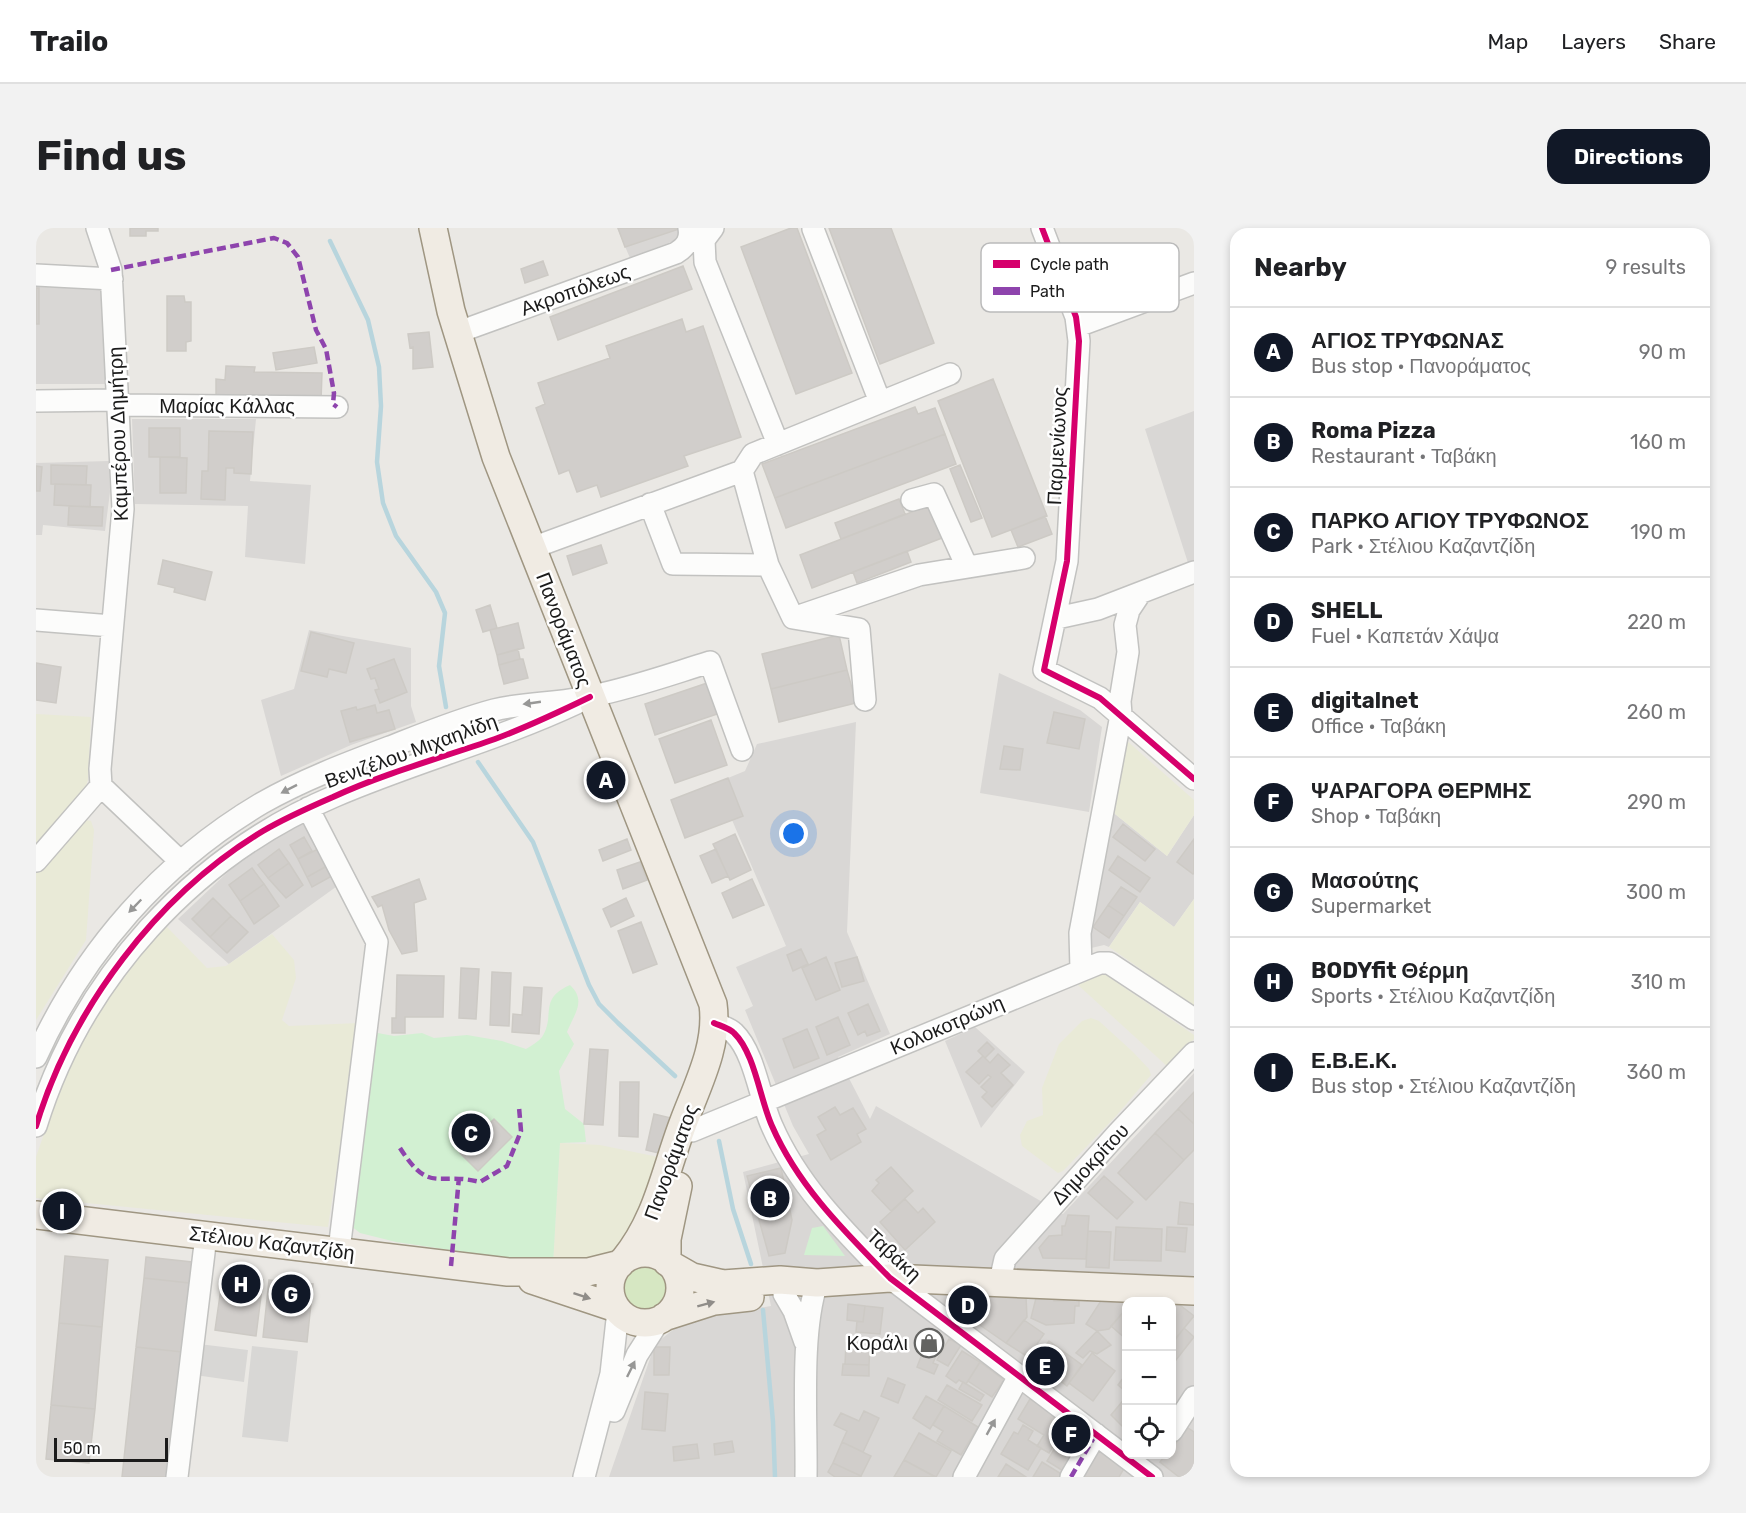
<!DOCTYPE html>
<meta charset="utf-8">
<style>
:root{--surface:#fff;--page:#f2f2f2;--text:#202124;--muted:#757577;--line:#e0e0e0;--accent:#111827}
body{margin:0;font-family:Rubik,sans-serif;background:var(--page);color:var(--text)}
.controls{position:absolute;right:18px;bottom:18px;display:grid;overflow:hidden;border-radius:12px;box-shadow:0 3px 9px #0003}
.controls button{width:54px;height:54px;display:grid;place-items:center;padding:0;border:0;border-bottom:2px solid var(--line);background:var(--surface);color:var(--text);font:30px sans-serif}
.scale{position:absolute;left:18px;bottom:15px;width:114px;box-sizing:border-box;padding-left:6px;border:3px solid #1b1b1b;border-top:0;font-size:16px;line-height:21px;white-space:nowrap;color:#1b1b1b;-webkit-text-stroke:4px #fff;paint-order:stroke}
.you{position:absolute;left:758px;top:606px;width:21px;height:21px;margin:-15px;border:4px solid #fff;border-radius:50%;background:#1a73e8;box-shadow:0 0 0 9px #1a73e833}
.badge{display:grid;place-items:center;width:39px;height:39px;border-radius:50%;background:var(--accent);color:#fff;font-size:20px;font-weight:700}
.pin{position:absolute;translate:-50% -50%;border:3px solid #fff;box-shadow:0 2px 6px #0006}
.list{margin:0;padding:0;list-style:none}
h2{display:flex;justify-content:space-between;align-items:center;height:78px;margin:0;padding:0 24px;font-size:26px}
h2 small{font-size:20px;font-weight:400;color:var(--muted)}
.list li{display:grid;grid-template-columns:39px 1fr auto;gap:18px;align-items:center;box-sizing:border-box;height:90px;padding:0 24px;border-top:2px solid var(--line)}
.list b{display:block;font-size:22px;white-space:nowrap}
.list p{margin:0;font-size:20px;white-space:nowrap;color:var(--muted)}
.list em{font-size:20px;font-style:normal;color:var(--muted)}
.icon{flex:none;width:33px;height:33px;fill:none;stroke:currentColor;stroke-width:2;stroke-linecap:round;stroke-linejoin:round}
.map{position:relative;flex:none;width:1158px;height:1249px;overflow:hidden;border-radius:18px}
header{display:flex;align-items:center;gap:36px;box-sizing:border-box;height:84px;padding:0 30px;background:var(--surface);border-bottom:2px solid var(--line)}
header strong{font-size:28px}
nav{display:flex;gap:33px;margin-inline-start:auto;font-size:21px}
.intro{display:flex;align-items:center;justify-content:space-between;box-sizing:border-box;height:144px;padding:0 36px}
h1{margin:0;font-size:42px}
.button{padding:15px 27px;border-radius:18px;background:var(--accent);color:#fff;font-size:21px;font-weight:700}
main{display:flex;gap:36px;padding:0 36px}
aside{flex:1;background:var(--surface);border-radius:18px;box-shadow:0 3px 9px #0003}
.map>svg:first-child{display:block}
</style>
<header>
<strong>Trailo</strong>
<nav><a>Map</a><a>Layers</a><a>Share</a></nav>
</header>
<div class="intro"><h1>Find us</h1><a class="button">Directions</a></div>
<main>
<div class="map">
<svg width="1158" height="1249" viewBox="0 0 1158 1249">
<rect width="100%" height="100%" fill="#eae8e4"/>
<path fill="#d9d7d5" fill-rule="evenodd" d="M581,0H651L650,8L594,30Z
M0,59L65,60L71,156H0Z
M1158,183V336L1153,338L1109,201Z
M96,191H220L214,253L275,257L269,336L209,329L212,278L99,276Z
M73,233L74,264L69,303L7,297L6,307H0V235Z
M273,402L375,420V478L380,494L315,517L245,548L225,472L258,461Z
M963,445L1044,482L1066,499L1053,584L944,565Z
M820,494L811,704L854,806L802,829L834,891L840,878L1027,986L1158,845V1249H573L619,1116L651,1091L735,1078L707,944L773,926L757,898L709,782L717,778L700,739L750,718L696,592L707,587L692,550L709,543L721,516ZM1090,1074H1136V1226H1090Z
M1074,582L1131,628L1158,587V671L1138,699L1104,674L1073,719L1068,717L1051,721Z
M271,593L304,656L193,736L142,691L194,642L234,614Z
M939,799L989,844L945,900L909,813Z"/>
<path fill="#d8d7d5" d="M163,1116L212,1122L208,1154L159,1147Z
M216,1118L262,1123L252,1214L206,1209Z"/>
<path fill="#e9ead7" d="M0,486L55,489L52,552L49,561L0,618Z
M1090,512L1158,572V587L1131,628L1074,582Z
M45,591L55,593L58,602L50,712L0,792V641Z
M1158,671V778L1073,719L1104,674L1138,699Z
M129,697L171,740L190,738L236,706L258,732L260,750L246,792L253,798L323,795L292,999L0,970V929L27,850L75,764Z
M1067,745L1158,807V811L1132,839L1042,757Z
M1055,790L1063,793L1097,824L1113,841L1115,847L1080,888L1027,943L1022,945L986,918L984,907L991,893L1007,887L1006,860L1023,816L1046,793Z
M524,915L564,917L627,930L616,964L576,1029L517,1037Z"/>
<path fill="#d6e7c2" d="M581 1060a27 27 0 1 1 54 0a27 27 0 1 1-54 0Z"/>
<path fill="#d2f0d2" d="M534,757C551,773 538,786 531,804L538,816L523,843L529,881L548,896L550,914L524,915L517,1037L360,1014L324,1005L310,994L336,804L358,808L386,805L398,810L431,807L466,813L490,821C495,818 503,813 506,809C520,787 502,771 534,757Z
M787,998L809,1028L768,1027L776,1000Z"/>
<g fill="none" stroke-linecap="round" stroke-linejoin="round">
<path stroke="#b8d5dd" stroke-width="4.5" d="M294,13L332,92L343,139L345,178L341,234L347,275L360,308L400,364L409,385L403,438L410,479
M442,534L497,614L553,757L563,776L582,795L639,848
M683,913L697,981L715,1036
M727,1082L737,1194L739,1249"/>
</g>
<path fill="#d1cecb" stroke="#cdcac5" stroke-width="1.5" d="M94,0H122V3H110V8H94Z
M582,0H642L643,1L589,19Z
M755,0H761L816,145L760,166L705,19Z
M793,0H855L898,115L844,136Z
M507,33L512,47L489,55L485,41Z
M647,38L656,61L522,112L514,89Z
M0,60H3V96H0Z
M131,68H148L149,74H155V113L150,114V123H131Z
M646,91L650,104L667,98L705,209L648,228L652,238L565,269L561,257L541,264L533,242L523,246L500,180L509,176L502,155L574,130L570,118Z
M393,104L397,139L377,141V119L374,120L372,106Z
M278,119L281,135L240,142L237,125Z
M190,138L219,139L218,144L286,145L285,173L180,171V151L189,152Z
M957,151L1011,288L956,309L902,173Z
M879,179L882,186L899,180L909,206L739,270L726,236Z
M113,200H144V229H113Z
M173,203L217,204L215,246L198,245V240H190L189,272L165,271L166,243H172Z
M909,206L920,236L750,300L739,270Z
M124,229L151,230L150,265H124Z
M15,237L51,238L50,257L15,256Z
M924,237L946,290L935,294L914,241Z
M0,238L6,239L4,263H0Z
M19,256L55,257L54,279L18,277Z
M863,271L869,286L805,311L799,295Z
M894,277L906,310L776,360L764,327Z
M33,278L67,279L66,298L32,297Z
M1009,288L1016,306L982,319L975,302Z
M565,317L571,335L537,347L531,328Z
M871,323L875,334L821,355L817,344Z
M127,332L176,344L169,372L138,364L139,360L122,356Z
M454,377L461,400L447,404L440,382Z
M482,395L488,420L461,427L454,402Z
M275,404L318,415L310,445L293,441L291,449L265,443Z
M803,407L811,442L735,461L726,426Z
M482,421L484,431L463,437L461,427Z
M358,431L371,464L344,475L339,462L343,461L339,450L335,451L331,441Z
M484,431H487L492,450L468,456L463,437Z
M0,435L25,439L20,475L0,472Z
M811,442L820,475L743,494L735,461Z
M677,453L687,484L619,507L609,476Z
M339,477L341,485L353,482L359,501L314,514L305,483L320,479L321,482Z
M1018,484L1049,491L1043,521L1011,515Z
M675,492L691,537L639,555L623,511Z
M968,518L987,521L984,542L964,541Z
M692,550L707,588L649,610L635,572Z
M1087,596L1119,621L1109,633L1077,609Z
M699,606L715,642L694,652L677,616Z
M268,609L276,623L262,631L254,617Z
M591,611L595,622L567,633L563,622Z
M1158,611V645L1157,646L1141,634Z
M243,621L253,635L232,650L222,637Z
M282,621L291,638L271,649L262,631Z
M680,621L692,648L676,655L664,628Z
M1082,628L1114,650L1104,664L1073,642Z
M604,634L611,652L587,661L581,642Z
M253,635L267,657L250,670L232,650Z
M291,638L296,648L276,659L271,649Z
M216,640L228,656L204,673L193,657Z
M383,651L390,671L378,675L381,723L366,726L353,702L346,677L342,679L336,669Z
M716,651L728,677L697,690L686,665Z
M228,656L243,678L218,696L204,673Z
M1085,659L1101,669L1088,688L1072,677Z
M177,670L195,688L174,709L156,691Z
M590,670L598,688L575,699L567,681Z
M1072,677L1088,688L1073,710L1057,699Z
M195,688L212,704L191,725L174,709Z
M605,694L621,736L597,745L582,703Z
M765,721L772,736L757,743L751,727Z
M790,729L804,762L780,772L766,740Z
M821,729L828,753L806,759L799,735Z
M425,740L443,741L440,791L423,790Z
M456,744L475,745L473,798L454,797Z
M361,747L408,748L407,789H369V805H356V790H360Z
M488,759L506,760L503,806L476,804L477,786L486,787Z
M832,776L844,803L831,808L829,803L822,807L812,785Z
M802,789L814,817L791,827L780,799Z
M771,801L783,830L758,840L747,811Z
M951,814L958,821L949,830L942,823Z
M554,821L572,822L567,897L548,896Z
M962,826L974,837L965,845L977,857L956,879L946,869L951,864L945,859L955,849L952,847L943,856L930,844L947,828L954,835Z
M584,854H603L602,909L583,908Z
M1158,864V896L1142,881Z
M799,879L804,887L817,880L830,901L821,906L825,914L795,932L781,907L790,902L782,889Z
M1142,881L1158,896V922L1148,932L1119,905Z
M618,886L635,890L627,926L610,922Z
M458,891L476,909L442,943L424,925Z
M1119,905L1148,932L1110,972L1082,945Z
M855,939L877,963L855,983L836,963L843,955L840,952Z
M745,940L756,992L749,1025L733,1028L711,948Z
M1068,948L1097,974L1081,991L1052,965Z
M869,971L882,985L887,980L899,994L869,1022L844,994Z
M1144,974L1158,976V997L1142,996Z
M1032,987L1053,988L1050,1031L1007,1030L1003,1020L1013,1008L1026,1007V998H1029Z
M1080,999L1126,1001L1125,1033L1078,1032Z
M1131,999L1151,1000L1149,1024L1130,1022Z
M1052,1003L1075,1004L1073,1040L1050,1039Z
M29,1028L72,1032L66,1099L23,1095Z
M110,1029L156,1034L153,1055L108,1050Z
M187,1046L227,1052L220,1108L179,1102Z
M108,1050L153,1055L146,1124L100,1119Z
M233,1052L277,1056L271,1114L227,1109Z
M928,1066L940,1069L935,1089L923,1085Z
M949,1067L990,1069L991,1089L970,1115L941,1095Z
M1068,1068L1090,1074V1081L1073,1101L1061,1103L1050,1096Z
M1000,1070L1018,1071V1073L1043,1072V1078H1039L1038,1095L1010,1097L995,1090Z
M1140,1074L1158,1088L1140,1110L1136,1107V1080Z
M812,1076L829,1078L827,1094L811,1092Z
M829,1078L847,1080L844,1106L820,1104L821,1093L827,1094Z
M1090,1081V1111L1075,1098Z
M988,1092L1008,1106L992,1129L970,1115Z
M23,1095L66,1099L59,1181L15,1177Z
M1148,1100L1158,1109L1136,1137V1116Z
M1061,1103L1075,1117L1061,1126L1054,1123L1047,1130L1040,1125Z
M890,1107L906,1114L897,1135L902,1137L898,1146L881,1139L886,1126L882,1124Z
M913,1111L925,1117L912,1138L901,1132Z
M1013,1113L1046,1137L1031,1158L998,1133Z
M810,1115L834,1116L833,1137L809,1136Z
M100,1119L146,1124L132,1249H86Z
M618,1119H634L633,1147H618Z
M926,1123L944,1134L930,1156L923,1152L920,1155L910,1148Z
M1056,1125L1079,1143L1057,1173L1033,1155Z
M944,1134L968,1152L956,1169L932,1153Z
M807,1136L833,1137V1148L806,1147Z
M1090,1146V1164L1082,1157Z
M852,1150L869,1157L862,1175L845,1168Z
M927,1154L948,1167L944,1173L923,1161Z
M911,1157L946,1177L936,1193L902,1172Z
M609,1164L632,1166L629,1203L606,1201Z
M890,1168L908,1178L894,1201L877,1190Z
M1090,1169V1202L1075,1187Z
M994,1171L1032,1193L1013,1225L1001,1218L1008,1207L982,1191Z
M15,1177L59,1181L53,1235L10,1231Z
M908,1178L942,1199L925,1227L901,1213L907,1203L897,1197Z
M828,1183L843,1190L827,1224L806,1214L811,1203L798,1197L805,1185L823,1193Z
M987,1197L997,1203L992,1212L1005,1220L992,1242L965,1226L978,1204L982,1206Z
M1031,1200L1052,1214L1032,1246L1011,1233Z
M1152,1200L1158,1204V1248L1143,1249L1124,1234L1130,1226H1136V1220Z
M883,1205L915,1223L900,1249L868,1232Z
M696,1213L698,1224L679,1227L678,1216Z
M806,1214L835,1228L825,1248L797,1235Z
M661,1216L663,1230L638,1233L637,1219Z
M1063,1221L1090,1237L1083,1249H1047Z
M868,1232L899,1249H858Z
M1006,1234L1027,1247L1026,1249H997Z
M797,1235L825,1248V1249H799L792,1244Z
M970,1236L990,1249H962Z"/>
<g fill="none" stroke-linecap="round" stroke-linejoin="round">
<g stroke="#c2c2c0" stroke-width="24">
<path id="minor" d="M61,0L75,42L87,281L64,541L65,558
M677,0L668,12L669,34L742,216
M1006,0L1040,89L1043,113L1031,333L1008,442L1064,470L1158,551
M777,1L844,174
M0,47L76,51
M1042,98L1158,55
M420,105L640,25C650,19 655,12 653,0
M0,173L81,172
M82,177L301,179
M706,243L732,337L757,390L823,401L829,472
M876,272L898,266L931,339
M614,276L637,336L732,337
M496,320L706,243L717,226L914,146
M760,389L883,347L988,330
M1021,390L1062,381L1158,344
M0,392L76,398
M272,580L341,714L303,1022
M0,633L65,558L145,634
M1045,741L1044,705L1085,487L1084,473L1092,424L1089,397L1093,382L1103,367
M678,795C685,798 693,800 698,805C719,825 724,872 736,898C762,958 809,1004 854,1050L1116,1249
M0,829C47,724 126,634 226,575C268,551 314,534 359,517C392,504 424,491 458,482C490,474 524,476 556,468C596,460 635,446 674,434L706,522
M0,898C45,751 157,628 299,568C378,534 462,512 541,475
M656,903L1064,735H1073L1158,791
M964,1053L969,1031L1082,905L1158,825
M748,1066L758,1083L769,1114
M578,1183L601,1127L624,1091
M1136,1203L1158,1169
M141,1249L170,1008
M548,1249L575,1146L582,1083
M770,1249C771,1194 764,1105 781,1055
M928,1249L983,1148
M1035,1249L1060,1206"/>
</g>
<g stroke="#9f9682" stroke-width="30">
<path id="major" d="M397,0L415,83L460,229L677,776C683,820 659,861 645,901C628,948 620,993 588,1032
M0,987L472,1044H552L584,1036
M574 1060a35 35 0 1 1 70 0a35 35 0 1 1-70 0Z
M631,1034V1011L642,958
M635,1037L656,1049L687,1056L744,1052L781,1055L854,1050L1158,1063
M496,1052L580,1080
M628,1089L678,1073L714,1069"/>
</g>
<use href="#minor" stroke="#fcfcfb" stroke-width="21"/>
<use href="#major" stroke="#f0ebe3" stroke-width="27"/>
<path stroke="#8e44ad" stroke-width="4.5" stroke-dasharray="9 4.5" stroke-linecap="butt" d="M75,42L238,10L251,15L262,29L280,102L290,121L298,165L297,176L301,179
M364,920C394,967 401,943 444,954L471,938L485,903L483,879
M415,1038L423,949
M1035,1249L1060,1206"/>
<g stroke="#fff" stroke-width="10">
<path id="cycleway" d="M1006,0L1040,89L1043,113L1031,333L1008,442L1064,470L1158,551
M678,795C685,798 693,800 698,805C719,825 724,872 736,898C762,958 809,1004 854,1050L1116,1249
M0,898C36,780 121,667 227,603C249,590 274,579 297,569C349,545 405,530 459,511C491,499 523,484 554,469"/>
</g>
<use href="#cycleway" stroke="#d6006c" stroke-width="6"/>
</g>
<defs><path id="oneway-solid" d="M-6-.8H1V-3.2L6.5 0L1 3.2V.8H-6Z" transform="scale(1.5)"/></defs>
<g fill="#979796">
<use href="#oneway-solid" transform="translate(496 475) rotate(172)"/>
<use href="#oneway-solid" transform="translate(253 561) rotate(153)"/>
<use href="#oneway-solid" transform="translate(99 678) rotate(134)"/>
<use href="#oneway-solid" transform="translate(595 1141) rotate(-64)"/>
<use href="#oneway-solid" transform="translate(955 1199) rotate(-61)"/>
</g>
<g fill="#908d89">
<use href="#oneway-solid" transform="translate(546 1068) rotate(18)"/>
<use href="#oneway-solid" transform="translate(670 1076) rotate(-15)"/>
</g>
<defs>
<g id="shop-ring" transform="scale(1.5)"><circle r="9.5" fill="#fff" stroke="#636361" stroke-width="1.5"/><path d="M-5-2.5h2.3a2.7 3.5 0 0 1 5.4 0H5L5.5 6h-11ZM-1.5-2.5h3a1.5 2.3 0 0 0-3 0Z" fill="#636361"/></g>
</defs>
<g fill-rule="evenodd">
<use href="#shop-ring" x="893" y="1115"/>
</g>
<g text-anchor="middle" stroke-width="5" stroke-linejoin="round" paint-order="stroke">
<g font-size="20" fill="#1b1b1b" stroke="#fff">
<text transform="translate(539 62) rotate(-20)" y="7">Ακροπόλεως</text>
<text x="191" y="185">Μαρίας Κάλλας</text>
<text transform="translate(82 206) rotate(-92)" y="7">Καμπέρου Δημήτρη</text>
<text transform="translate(1021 218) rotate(-87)" y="7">Παρμενίωνος</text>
<text transform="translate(528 402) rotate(69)" y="7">Πανοράματος</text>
<text transform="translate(375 523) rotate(-20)" y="7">Βενιζέλου Μιχαηλίδη</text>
<text transform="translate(911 797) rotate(-23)" y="7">Κολοκοτρώνη</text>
<text transform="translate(635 934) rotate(-70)" y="7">Πανοράματος</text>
<text transform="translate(1054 936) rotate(-47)" y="7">Δημοκρίτου</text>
<text transform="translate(236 1015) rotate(7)" y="7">Στέλιου Καζαντζίδη</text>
<text transform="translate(858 1027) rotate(43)" y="7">Ταβάκη</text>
</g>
<g font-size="20" fill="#1b1b1b" stroke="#fff" text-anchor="end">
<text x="872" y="1122">Κοράλι</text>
</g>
</g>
<rect x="945" y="15" width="198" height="69" rx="9" fill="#fff" stroke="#bbb" stroke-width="1.5"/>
<rect x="957" y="32" width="27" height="8" fill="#d6006c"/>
<rect x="957" y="59" width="27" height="8" fill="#8e44ad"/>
<g font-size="16" fill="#1b1b1b">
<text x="994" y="42">Cycle path</text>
<text x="994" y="69">Path</text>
</g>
</svg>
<div class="controls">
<button>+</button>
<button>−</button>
<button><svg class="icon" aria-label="locate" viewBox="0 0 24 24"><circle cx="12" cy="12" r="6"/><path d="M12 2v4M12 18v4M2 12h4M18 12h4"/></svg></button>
</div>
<div class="scale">50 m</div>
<div class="you"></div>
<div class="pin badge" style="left:570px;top:552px">A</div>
<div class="pin badge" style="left:734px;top:970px">B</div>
<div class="pin badge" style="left:435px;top:905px">C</div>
<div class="pin badge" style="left:932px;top:1077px">D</div>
<div class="pin badge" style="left:1009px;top:1138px">E</div>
<div class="pin badge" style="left:1035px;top:1206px">F</div>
<div class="pin badge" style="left:255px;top:1066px">G</div>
<div class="pin badge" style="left:205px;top:1056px">H</div>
<div class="pin badge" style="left:26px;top:983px">I</div>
</div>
<aside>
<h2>Nearby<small>9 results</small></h2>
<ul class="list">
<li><span class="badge">A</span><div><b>ΑΓΙΟΣ ΤΡΥΦΩΝΑΣ</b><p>Bus stop · Πανοράματος</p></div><em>90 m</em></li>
<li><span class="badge">B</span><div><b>Roma Pizza</b><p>Restaurant · Ταβάκη</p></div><em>160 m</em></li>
<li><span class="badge">C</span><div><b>ΠΑΡΚΟ ΑΓΙΟΥ ΤΡΥΦΩΝΟΣ</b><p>Park · Στέλιου Καζαντζίδη</p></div><em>190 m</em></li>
<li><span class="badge">D</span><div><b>SHELL</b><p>Fuel · Καπετάν Χάψα</p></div><em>220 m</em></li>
<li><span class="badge">E</span><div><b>digitalnet</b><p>Office · Ταβάκη</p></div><em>260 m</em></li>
<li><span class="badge">F</span><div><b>ΨΑΡΑΓΟΡΑ ΘΕΡΜΗΣ</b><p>Shop · Ταβάκη</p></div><em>290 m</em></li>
<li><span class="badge">G</span><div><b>Μασούτης</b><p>Supermarket</p></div><em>300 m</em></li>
<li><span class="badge">H</span><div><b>BODYfit Θέρμη</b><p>Sports · Στέλιου Καζαντζίδη</p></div><em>310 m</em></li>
<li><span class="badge">I</span><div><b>Ε.Β.Ε.Κ.</b><p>Bus stop · Στέλιου Καζαντζίδη</p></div><em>360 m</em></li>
</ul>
</aside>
</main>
